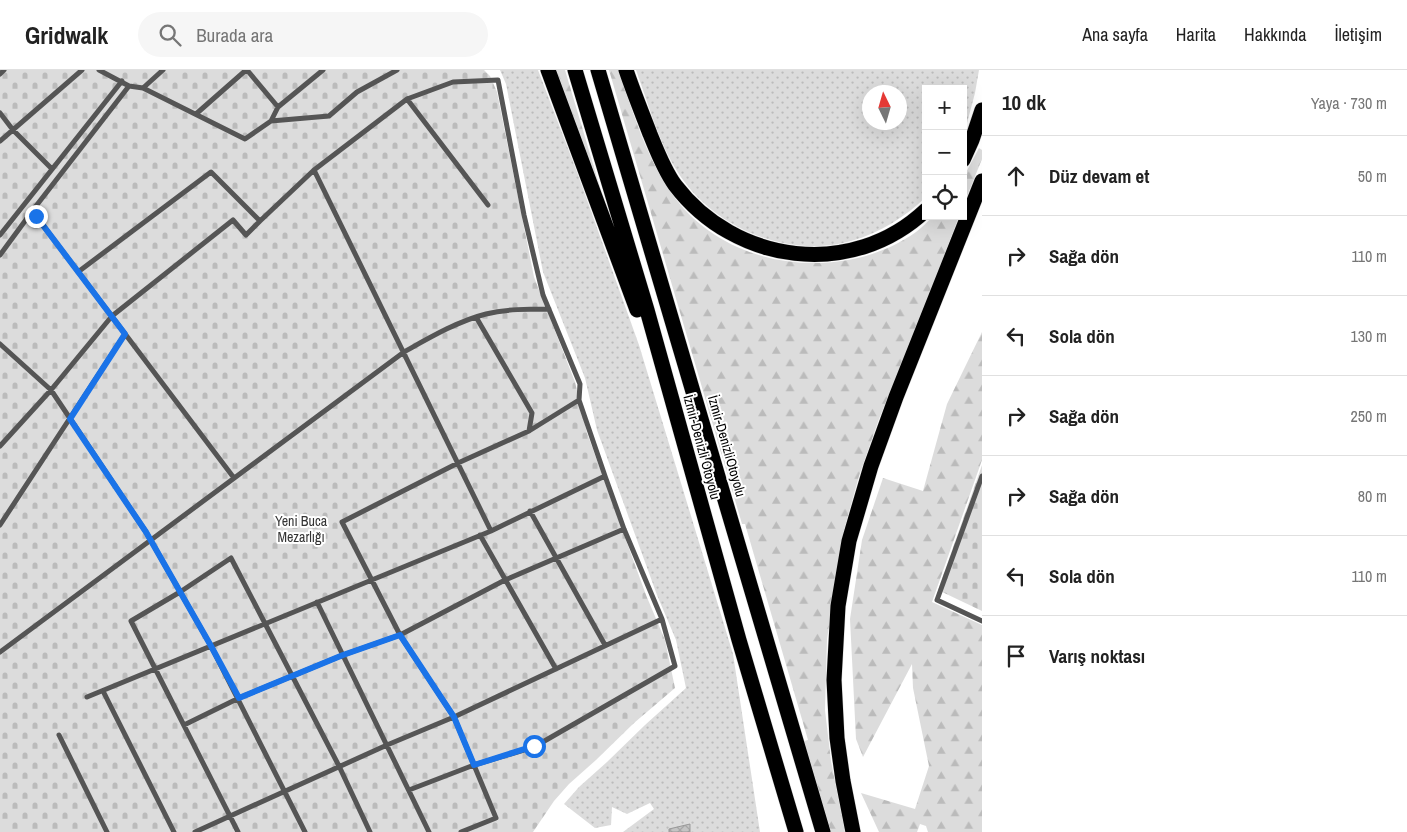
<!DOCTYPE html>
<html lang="tr">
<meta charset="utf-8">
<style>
:root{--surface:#fff;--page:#f6f6f6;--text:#222;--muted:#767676;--line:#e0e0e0}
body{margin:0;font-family:"Archivo Narrow",sans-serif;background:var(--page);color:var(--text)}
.controls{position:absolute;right:15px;top:15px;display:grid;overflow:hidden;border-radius:0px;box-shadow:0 5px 20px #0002}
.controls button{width:45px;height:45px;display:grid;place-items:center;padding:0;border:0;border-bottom:1px solid var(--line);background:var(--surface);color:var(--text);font:25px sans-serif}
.compass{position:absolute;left:862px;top:15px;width:45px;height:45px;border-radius:50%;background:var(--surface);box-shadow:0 5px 20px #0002;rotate:355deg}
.stop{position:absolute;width:15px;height:15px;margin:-11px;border:4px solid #1a73e8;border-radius:50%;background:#fff}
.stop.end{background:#1a73e8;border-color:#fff;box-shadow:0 1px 5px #0008}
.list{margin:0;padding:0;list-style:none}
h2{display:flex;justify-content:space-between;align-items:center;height:65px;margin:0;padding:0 20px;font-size:21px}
h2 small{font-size:16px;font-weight:400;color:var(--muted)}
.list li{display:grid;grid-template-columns:32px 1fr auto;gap:15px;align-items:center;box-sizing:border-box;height:80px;padding:0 20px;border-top:1px solid var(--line)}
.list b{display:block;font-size:19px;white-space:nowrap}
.list em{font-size:16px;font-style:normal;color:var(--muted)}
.icon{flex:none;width:28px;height:28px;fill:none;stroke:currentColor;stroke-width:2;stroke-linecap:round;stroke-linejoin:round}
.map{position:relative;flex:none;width:982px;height:762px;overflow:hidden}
header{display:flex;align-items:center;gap:30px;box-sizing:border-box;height:70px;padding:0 25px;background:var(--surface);border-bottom:1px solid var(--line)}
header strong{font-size:24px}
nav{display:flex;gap:28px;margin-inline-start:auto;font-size:18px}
.search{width:350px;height:45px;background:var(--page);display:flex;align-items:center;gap:12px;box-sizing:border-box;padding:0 18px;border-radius:28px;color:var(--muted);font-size:19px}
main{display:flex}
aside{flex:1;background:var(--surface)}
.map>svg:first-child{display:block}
</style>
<header>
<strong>Gridwalk</strong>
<div class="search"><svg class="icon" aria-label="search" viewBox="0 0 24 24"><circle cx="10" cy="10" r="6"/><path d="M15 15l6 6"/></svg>Burada ara</div>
<nav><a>Ana sayfa</a><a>Harita</a><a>Hakkında</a><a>İletişim</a></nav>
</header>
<main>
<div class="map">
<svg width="982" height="762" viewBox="0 0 982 762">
<defs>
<pattern id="grass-dots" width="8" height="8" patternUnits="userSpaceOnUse" patternTransform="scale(1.25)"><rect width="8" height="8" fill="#dcdcdc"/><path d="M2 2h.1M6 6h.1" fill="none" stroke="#bbb" stroke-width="1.8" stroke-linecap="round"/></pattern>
<pattern id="forest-firs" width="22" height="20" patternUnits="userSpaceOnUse" patternTransform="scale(1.25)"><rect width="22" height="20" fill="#dcdcdc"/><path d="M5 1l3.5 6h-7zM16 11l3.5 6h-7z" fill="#bbb"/></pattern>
<pattern id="cemetery-stones" width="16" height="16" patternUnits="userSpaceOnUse" patternTransform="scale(1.25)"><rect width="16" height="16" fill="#dcdcdc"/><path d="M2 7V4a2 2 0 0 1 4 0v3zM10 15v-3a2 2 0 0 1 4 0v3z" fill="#bbb"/></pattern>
<pattern id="building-cross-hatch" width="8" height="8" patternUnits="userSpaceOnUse" patternTransform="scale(1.25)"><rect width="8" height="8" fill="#c4c4c4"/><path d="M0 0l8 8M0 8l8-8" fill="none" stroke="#a7a7a7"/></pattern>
</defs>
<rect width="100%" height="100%" fill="#fff"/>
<path fill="url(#grass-dots)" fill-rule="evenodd" d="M500,0H538L577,102L639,275L733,584L760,762H690V755L672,762H623L654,739L650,733L627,744L612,737L611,755L595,758L564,734L579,717L607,692L645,655L686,618L676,570L657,525L597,360L585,308L543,202L506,14Z
M636,0H979L975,23L963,68V19H926V127C905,147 880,163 851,171C785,190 707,155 674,96C658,69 647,30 636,0ZM869,22H899V52H869Z"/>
<path fill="url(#forest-firs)" d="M556,0H565L602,124Z
M609,0H618C634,44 647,91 675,128C730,201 844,213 916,162C923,157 928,151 933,146H959L927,232L879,349L859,406L844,460L827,569L825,640L831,691L845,762H831L804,671L808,670L745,454H742Z
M979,78L982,80V89L963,136V108Z
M982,262V390L932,532L982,555V762H928L926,756L920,754L917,762H879L861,723L915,739L929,696L913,618L912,594L863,687L856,669L850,549L862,470L883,408L923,421L947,334Z"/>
<path fill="url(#cemetery-stones)" d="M0,0H484L490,6L497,22L534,207L575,312L587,363L646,525L665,570L675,618L634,653L596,690L569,714L554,731L533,762H0Z
M982,395V541L938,520Z"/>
<path fill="url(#building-cross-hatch)" stroke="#999" d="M690,754V762H669V759Z"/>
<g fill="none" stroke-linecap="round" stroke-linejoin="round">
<g stroke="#dbdbdb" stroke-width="16">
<path id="motorway" d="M548,0L637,240
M575,0L647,240L739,570L796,762
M598,0L823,762
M626,0C633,21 642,43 650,64C657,81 664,100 675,115C735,194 852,210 926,140
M963,90L972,70L982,40
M853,762L843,711L837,668L834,610L838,536L849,471L871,396L896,327L982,111"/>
</g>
<path stroke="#555" stroke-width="5" d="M247,0L278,37
M0,4L4,0
M129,16L143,18L245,69L271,51L329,46L357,22L397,0
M143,18L163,0
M407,29L453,12L498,10L524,145L543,225L580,314L579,330L529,361
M0,43L13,60L52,99
M196,44L246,0
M271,51L278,37L323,0
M0,71L82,0
M36,146L234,408
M260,151L314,100L407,29L488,135
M0,165L122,11
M0,185L36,136L129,16L99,0
M0,274L51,320L146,462L211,576L305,762
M0,376L51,320L112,246L233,150L246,165L260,151L211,102L78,202
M982,406L937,530L982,551
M530,441L605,575
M0,455L125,264
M491,461L605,406L579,330
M480,465L556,599
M317,532L429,762
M0,582L404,282C429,268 458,251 486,244C506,239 528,239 549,239
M103,621L174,762
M87,627L491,461L314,100
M184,655L239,628L343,585L400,565L505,510L624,459
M59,665L107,762
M409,720L474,695L534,677L675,596L662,549L624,459L605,406
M195,762L387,675L454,647L662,549
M238,762L131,551L180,522L231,488L339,696L370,762
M461,762L496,748L454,647L400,565L342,452L458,393L529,361L532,343L476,247"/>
<use href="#motorway" stroke="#000" stroke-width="15"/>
</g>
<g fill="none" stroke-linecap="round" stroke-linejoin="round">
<path stroke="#1a73e8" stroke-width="6" d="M36,146L125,264L70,349L146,462L211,576L239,628L343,585L400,565L454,647L474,695L534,676"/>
</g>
<g text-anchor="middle" stroke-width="4" stroke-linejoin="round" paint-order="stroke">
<g font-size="14" fill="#000" stroke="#fff">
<text transform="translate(727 376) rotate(74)" y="5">İzmir-DenizliOtoyolu</text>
<text transform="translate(702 377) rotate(75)" y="5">İzmir-Denizli Otoyolu</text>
</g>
<g font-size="14" fill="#333" stroke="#fff">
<text x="301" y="456">Yeni Buca<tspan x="301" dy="16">Mezarlığı</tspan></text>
</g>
</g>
</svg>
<div class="controls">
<button>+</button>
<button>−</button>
<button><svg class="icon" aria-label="locate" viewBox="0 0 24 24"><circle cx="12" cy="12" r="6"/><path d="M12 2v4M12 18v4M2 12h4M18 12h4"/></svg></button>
</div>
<svg class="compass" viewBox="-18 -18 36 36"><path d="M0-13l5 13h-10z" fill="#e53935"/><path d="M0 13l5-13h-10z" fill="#767676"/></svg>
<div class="stop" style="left:534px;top:676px"></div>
<div class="stop end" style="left:36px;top:146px"></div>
</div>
<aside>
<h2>10 dk<small>Yaya · 730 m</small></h2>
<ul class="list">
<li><svg class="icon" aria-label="ahead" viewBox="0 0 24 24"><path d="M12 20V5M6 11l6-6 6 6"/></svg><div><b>Düz devam et</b></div><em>50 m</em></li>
<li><svg class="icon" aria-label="right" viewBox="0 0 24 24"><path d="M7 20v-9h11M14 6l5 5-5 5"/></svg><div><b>Sağa dön</b></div><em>110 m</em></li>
<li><svg class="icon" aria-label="left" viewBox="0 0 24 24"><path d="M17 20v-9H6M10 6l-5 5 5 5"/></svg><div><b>Sola dön</b></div><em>130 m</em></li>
<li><svg class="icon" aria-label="right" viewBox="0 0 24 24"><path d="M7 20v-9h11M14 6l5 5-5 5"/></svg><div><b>Sağa dön</b></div><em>250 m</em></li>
<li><svg class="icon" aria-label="right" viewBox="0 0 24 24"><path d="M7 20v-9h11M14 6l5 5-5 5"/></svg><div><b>Sağa dön</b></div><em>80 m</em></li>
<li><svg class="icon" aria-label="left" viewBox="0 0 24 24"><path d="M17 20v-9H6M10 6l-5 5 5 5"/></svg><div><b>Sola dön</b></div><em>110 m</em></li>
<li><svg class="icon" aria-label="arrive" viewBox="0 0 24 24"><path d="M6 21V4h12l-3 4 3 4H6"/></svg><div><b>Varış noktası</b></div></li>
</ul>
</aside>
</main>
